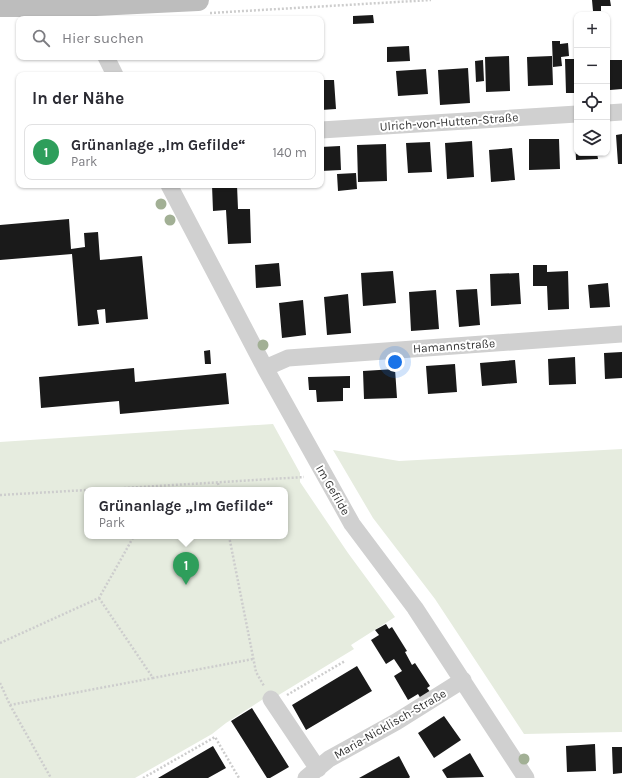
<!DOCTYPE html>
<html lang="de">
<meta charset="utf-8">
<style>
:root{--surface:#fff;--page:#f2f2f3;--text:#2b2b33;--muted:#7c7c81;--line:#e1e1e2;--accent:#e63946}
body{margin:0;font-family:Karla,sans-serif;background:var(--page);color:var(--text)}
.controls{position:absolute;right:12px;top:12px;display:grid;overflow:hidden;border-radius:8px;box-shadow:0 1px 3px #0004}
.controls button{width:36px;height:36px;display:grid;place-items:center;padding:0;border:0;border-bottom:1px solid var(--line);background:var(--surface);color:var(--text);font:20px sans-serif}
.you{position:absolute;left:395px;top:362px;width:14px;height:14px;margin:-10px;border:3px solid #fff;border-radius:50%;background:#1a73e8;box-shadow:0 0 0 6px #1a73e833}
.badge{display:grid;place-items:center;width:26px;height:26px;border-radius:50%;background:var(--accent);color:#fff;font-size:13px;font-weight:700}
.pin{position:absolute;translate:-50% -33px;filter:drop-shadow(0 1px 2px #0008)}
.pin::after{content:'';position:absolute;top:21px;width:14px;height:12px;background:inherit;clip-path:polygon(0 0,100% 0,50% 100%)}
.popup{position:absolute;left:84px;top:487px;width:204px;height:52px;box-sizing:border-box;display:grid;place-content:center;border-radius:8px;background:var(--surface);filter:drop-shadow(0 1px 3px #0005);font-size:13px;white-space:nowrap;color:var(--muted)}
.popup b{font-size:15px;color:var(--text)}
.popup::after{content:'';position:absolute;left:50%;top:100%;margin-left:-8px;border:8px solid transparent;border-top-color:var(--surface)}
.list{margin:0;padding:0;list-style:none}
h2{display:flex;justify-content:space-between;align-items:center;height:52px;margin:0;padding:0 16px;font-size:17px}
h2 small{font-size:13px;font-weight:400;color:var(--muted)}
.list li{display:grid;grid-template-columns:26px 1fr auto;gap:12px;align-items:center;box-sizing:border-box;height:56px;margin:0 8px 8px;padding:0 8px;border:1px solid var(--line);border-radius:8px}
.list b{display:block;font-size:15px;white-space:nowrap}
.list p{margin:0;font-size:13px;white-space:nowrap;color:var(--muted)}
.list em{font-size:13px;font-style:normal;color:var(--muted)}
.icon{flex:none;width:22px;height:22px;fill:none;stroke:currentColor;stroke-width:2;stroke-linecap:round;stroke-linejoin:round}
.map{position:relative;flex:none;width:622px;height:778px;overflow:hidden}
.search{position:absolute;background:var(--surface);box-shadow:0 1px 3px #0004;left:16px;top:16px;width:308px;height:44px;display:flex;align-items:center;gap:10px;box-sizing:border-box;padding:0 14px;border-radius:8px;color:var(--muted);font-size:15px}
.panel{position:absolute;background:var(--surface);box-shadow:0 1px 3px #0004;left:16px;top:72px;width:308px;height:116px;border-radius:8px}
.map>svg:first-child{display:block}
</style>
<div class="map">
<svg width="622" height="778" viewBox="0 0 622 778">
<rect width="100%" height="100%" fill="#fff"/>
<path fill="#e6ecdf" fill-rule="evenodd" d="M273,424L300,473V482L348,553L395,617L351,645L354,649L277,696L274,692L226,723L212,734L135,778H0V442ZM87,490H285V536H87Z
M622,449V732L524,734L435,599L373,518L333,450L399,461Z"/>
<path fill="#1a1a1a" d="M592,0H610L611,6H601V11H593Z
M373,15L374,23L353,24V16Z
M552,41H560V44L568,43L569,56L561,57L562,66L553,67Z
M409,46L410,61L387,62V47Z
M509,56L510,91L486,92L485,57Z
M552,56L553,85L528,86L527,57Z
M565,59H577V93H566Z
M483,60L484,81L476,82L475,61Z
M609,60H622V89L610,90Z
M468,68L470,103L440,105L438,70Z
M426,69L428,94L398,96L396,71Z
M321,80H334L336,109L321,110Z
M622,134V164H618L616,135Z
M577,135V153H597L598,159L576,160L575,136Z
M529,139H559L560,169L529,170Z
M472,141L474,177L447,179L445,143Z
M430,142L432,172L408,173L406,143Z
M386,144L387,181L358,182L357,145Z
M340,146L341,170L321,171V147Z
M512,148L515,180L491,182L489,150Z
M356,173L357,189L338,191L337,174Z
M212,185H237L238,209H250L251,243L228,244L226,210L213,211Z
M69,219L71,249L85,247L84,233L98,232L100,260L142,256L148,319L106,323L105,309L97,310L99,324L78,326L72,254L0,260V225Z
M279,263L281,286L256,288L255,265Z
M533,265H547V272L568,271L569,309L548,310L547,286H533Z
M393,271L396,303L363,306L361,273Z
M519,273L521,304L491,306L490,274Z
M608,283L610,307L590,308L588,285Z
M477,289L480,325L459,327L456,290Z
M436,290L439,329L411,331L409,292Z
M348,294L351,333L327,335L324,297Z
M303,300L306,335L282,338L279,303Z
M210,350L211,364H205L204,351Z
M622,352V378L605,379L604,353Z
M575,357L576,384L549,385L548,359Z
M515,360L517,383L482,386L480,363Z
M455,364L457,392L428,394L426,366Z
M134,368L135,382L226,373L229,404L120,414L119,401L41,408L39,377Z
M395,369L397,398L364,399L363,371Z
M350,376V388H343V401L317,402L316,390H309L308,377Z
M386,624L389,629L392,627L407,651L405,652L412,665L415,663L430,686L427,688L431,693L421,699L418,694L408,700L394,676L402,671L394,659L386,664L371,640L379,635L375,630Z
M357,666L372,691L306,730L292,705Z
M252,708L289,767L270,778H267L231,721Z
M444,716L461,740L434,758L418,733Z
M595,744L596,771L567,772L566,746Z
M213,746L226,768L208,778H158Z
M612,747H622V773L613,774Z
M470,753L484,777L447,778L442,770Z
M399,756L410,777L409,778H359Z"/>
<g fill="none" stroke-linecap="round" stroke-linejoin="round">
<path stroke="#cdcdcd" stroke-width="2.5" stroke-dasharray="2 2" stroke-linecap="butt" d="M210,13L431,0
M218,483L219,490
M92,490L304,477
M0,495L87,490
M229,536L256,672L264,686
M99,598L153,678L253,659
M0,643L99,598L134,536
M0,683L10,705L153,678
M287,695L345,661
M10,705L51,778
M143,778L215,737L239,778"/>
<path stroke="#d0d0d0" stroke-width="17" d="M106,57L115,75
M607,113L622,112
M321,130L577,114
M169,185L265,368L352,524L415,608L526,778
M265,368L288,358L622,334
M271,699L318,769
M306,778L329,759L396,722L463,680"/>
<path stroke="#bdbdbd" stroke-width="22" d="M0,6H75L198,0"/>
</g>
<g fill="#a2b095">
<circle cx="161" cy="204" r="5.5"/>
<circle cx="170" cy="220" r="5.5"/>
<circle cx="263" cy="345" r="5.5"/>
<circle cx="524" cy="759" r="5.5"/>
</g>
<g text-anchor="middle" stroke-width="4" stroke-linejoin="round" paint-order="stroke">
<g font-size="12" fill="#333" stroke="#fff">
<text transform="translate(449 122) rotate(-4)" y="4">Ulrich-von-Hutten-Straße</text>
<text transform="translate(454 346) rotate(-4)" y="4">Hamannstraße</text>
<text transform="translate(333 490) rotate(60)" y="4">Im Gefilde</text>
<text transform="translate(390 724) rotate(-30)" y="4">Maria-Nicklisch-Straße</text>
</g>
</g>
</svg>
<div class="controls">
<button>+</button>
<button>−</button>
<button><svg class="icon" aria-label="locate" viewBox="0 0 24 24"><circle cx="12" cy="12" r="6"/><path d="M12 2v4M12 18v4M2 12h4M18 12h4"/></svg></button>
<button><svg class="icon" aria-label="layers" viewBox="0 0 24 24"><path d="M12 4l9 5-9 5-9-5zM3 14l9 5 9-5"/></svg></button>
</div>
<div class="you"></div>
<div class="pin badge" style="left:186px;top:585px;background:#2e9e5b">1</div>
<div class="popup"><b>Grünanlage „Im Gefilde“</b>Park</div>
<div class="search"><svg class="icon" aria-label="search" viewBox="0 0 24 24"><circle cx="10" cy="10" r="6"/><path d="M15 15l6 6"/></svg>Hier suchen</div>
<section class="panel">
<h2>In der Nähe<small></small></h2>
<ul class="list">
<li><span class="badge" style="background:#2e9e5b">1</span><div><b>Grünanlage „Im Gefilde“</b><p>Park</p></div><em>140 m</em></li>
</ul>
</section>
</div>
